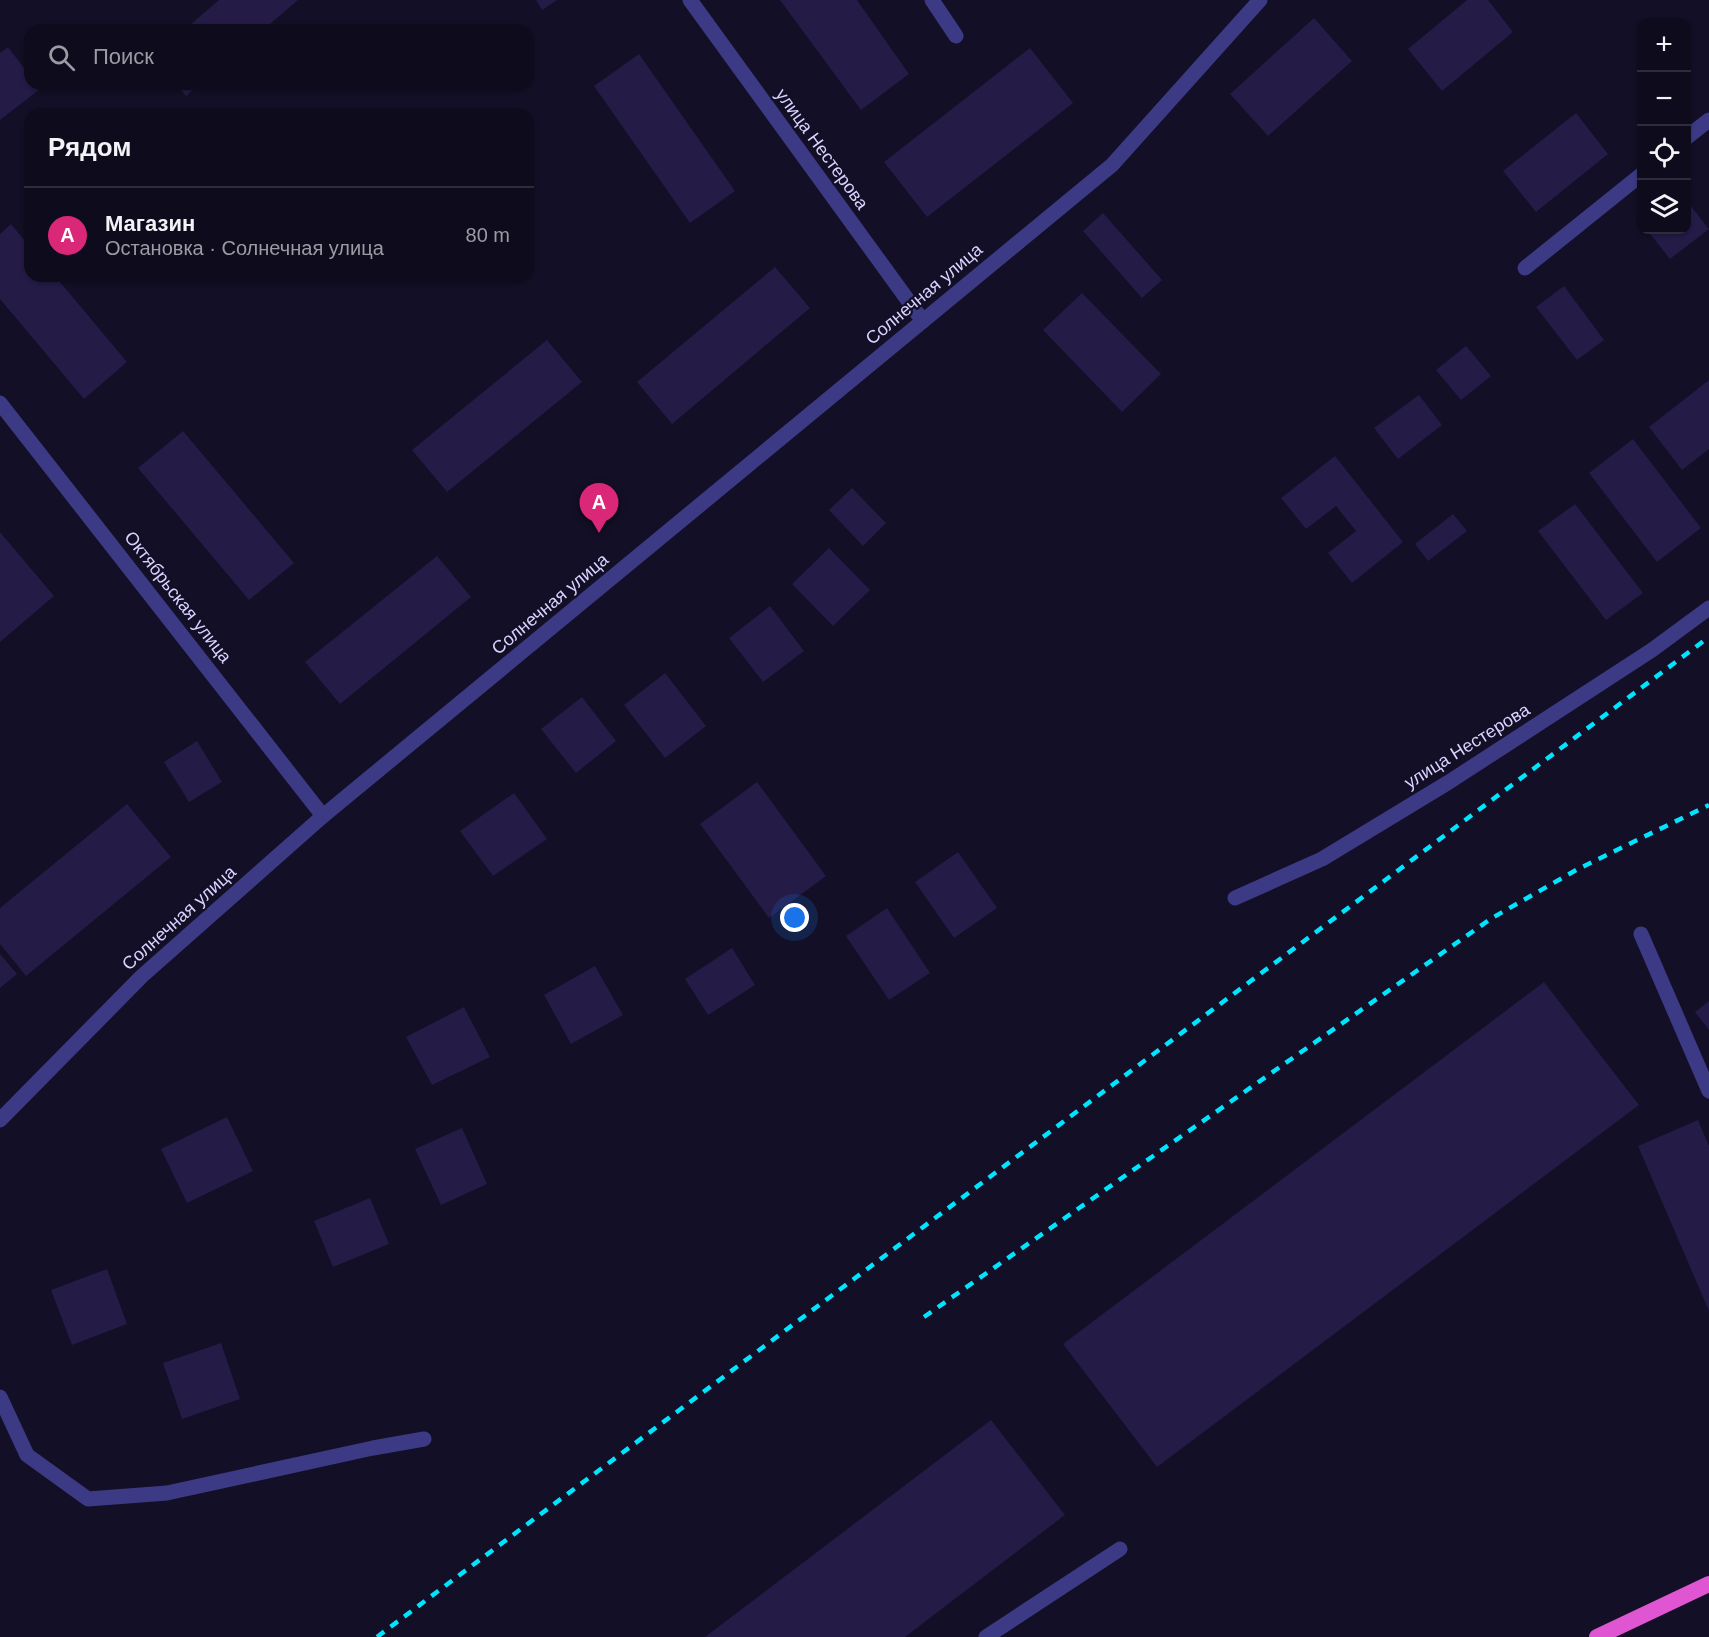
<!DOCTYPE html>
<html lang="ru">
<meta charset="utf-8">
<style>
:root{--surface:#0e0b1c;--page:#171425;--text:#f1f3f6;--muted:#9b9ba3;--line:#2e2b3b;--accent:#db2777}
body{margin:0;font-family:Helvetica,sans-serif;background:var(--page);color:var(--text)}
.controls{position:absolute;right:18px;top:18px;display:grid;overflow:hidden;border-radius:12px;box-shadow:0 2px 4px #0004}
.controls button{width:54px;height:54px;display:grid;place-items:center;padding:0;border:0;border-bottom:2px solid var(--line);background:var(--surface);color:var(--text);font:30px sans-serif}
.you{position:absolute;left:795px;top:918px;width:21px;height:21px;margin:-15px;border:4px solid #fff;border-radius:50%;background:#1a73e8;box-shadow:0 0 0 9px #1a73e833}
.badge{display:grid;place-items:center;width:39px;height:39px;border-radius:50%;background:var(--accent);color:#fff;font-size:20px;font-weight:700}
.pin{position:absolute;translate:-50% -50px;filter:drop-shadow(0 2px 3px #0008)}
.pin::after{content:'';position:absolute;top:32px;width:21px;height:18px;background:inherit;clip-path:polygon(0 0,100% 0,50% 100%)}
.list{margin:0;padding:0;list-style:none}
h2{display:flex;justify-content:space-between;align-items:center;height:78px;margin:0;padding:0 24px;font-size:26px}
h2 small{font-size:20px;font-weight:400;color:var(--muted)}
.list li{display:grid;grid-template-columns:39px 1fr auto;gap:18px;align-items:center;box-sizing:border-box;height:96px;padding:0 24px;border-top:2px solid var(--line)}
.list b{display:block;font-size:22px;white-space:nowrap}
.list p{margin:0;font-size:20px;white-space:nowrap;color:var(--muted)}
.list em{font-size:20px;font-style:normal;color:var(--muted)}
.icon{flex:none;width:33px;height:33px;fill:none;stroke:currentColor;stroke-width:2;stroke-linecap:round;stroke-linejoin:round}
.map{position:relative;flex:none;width:1709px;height:1637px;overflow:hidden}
.search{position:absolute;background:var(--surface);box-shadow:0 2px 4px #0004;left:24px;top:24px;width:510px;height:66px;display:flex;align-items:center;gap:15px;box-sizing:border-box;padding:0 21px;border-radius:18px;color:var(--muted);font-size:22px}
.panel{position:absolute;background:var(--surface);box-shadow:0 2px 4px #0004;left:24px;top:108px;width:510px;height:174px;border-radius:18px}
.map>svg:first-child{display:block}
</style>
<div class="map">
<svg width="1709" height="1637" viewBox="0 0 1709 1637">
<rect width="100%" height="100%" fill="#130f26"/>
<path fill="#241b47" d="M219,0H298L263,30H184Z
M536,0H557L542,10Z
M780,0H857L909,74L861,110Z
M1467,0H1488L1513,32L1442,91L1408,49Z
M1314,18L1352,61L1268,136L1230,94Z
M8,47L30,76V84H36L40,89L0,120V53Z
M1030,48L1073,103L927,217L884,162Z
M639,54L735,191L690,223L594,86Z
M176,84H200L186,96Z
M1576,113L1608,154L1536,212L1503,171Z
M1686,200L1709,229L1670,259L1647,230H1686Z
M1103,213L1162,280L1142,298L1083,231Z
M11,224L30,247V276H55L127,362L84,399L0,299V234Z
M775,267L810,308L672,424L637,382Z
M1564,286L1604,340L1577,360L1536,307Z
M1082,293L1161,374L1122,412L1043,330Z
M547,340L582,382L447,492L412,450Z
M1466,346L1491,376L1461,400L1436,370Z
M1709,380V449L1682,470L1649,427Z
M1419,395L1442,425L1398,459L1374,428Z
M183,431L294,563L249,600L138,468Z
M1633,439L1701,528L1657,562L1589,473Z
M1335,456L1403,542L1352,583L1328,553L1356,531L1336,506L1306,529L1281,498Z
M852,488L886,523L863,546L829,510Z
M1575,504L1643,593L1606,620L1538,531Z
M1453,514L1467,531L1428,561L1415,544Z
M0,532L54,596L0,642Z
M829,548L870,590L833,626L792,584Z
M437,556L471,597L340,704L305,662Z
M770,606L804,651L763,682L729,638Z
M665,673L706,726L665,758L624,705Z
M582,697L616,741L576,773L541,729Z
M197,741L222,782L189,802L164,762Z
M757,782L826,876L769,918L700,824Z
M514,793L547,839L493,876L460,831Z
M127,804L171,857L26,976L0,944V908Z
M958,852L997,908L954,938L915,882Z
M887,908L930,973L889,1000L846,936Z
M732,948L755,985L708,1015L685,979Z
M0,954L17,974L0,988Z
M595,966L623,1015L571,1044L544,995Z
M1544,982L1639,1105L1157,1467L1063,1344Z
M1709,1001V1030L1695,1012Z
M464,1007L490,1057L432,1085L406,1037Z
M227,1117L253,1171L187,1203L161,1149Z
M1698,1120L1709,1146V1311L1638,1146Z
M462,1128L487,1184L441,1205L415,1149Z
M370,1198L389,1244L333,1267L314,1221Z
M107,1269L127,1324L72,1345L51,1290Z
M221,1343L240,1399L182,1419L163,1363Z
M991,1420L1065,1515L905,1637H705Z"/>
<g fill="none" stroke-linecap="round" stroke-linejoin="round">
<path stroke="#3d3a85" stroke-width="15" d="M932,0L956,36
M1641,934L1709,1091
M0,1397L27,1455L88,1499L167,1493L373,1448L424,1439
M986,1637L1120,1549"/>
<path stroke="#3d3a85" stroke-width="15" d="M690,0L923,321
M1686,138L1709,120
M1525,268L1642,174
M0,403L323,816
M1235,898L1322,859L1449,782L1652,650L1709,608"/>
<path stroke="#3d3a85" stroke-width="15" d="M0,1120L142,976L323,816L1112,165L1260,0"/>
<path stroke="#e055d1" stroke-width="16" d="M1597,1637L1709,1584"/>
<path stroke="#00e5ff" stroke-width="4.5" stroke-dasharray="9 8" stroke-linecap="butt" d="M924,1317L1492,918L1578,869L1709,805
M377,1637L1709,637"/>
</g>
<g text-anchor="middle" stroke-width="4.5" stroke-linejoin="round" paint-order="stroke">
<g font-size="18" fill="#d9d4ff" stroke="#130f26">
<text transform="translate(822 149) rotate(54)" y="6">улица Нестерова</text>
<text transform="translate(924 294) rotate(-40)" y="6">Солнечная улица</text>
<text transform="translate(178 597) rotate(52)" y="6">Октябрьская улица</text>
<text transform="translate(550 604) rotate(-40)" y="6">Солнечная улица</text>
<text transform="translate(1467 746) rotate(-32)" y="6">улица Нестерова</text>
<text transform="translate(179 918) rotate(-42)" y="6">Солнечная улица</text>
</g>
</g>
</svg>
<div class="controls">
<button>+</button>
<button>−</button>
<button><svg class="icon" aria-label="locate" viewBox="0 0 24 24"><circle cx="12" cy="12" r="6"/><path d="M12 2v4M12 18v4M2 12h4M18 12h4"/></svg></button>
<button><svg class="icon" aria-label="layers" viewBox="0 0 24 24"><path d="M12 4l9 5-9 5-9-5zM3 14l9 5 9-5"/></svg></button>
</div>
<div class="you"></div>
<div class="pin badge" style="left:599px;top:533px">A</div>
<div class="search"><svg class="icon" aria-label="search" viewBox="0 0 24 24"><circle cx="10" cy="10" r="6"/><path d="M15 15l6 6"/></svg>Поиск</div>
<section class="panel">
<h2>Рядом<small></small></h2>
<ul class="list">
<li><span class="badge">A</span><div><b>Магазин</b><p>Остановка · Солнечная улица</p></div><em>80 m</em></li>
</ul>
</section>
</div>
